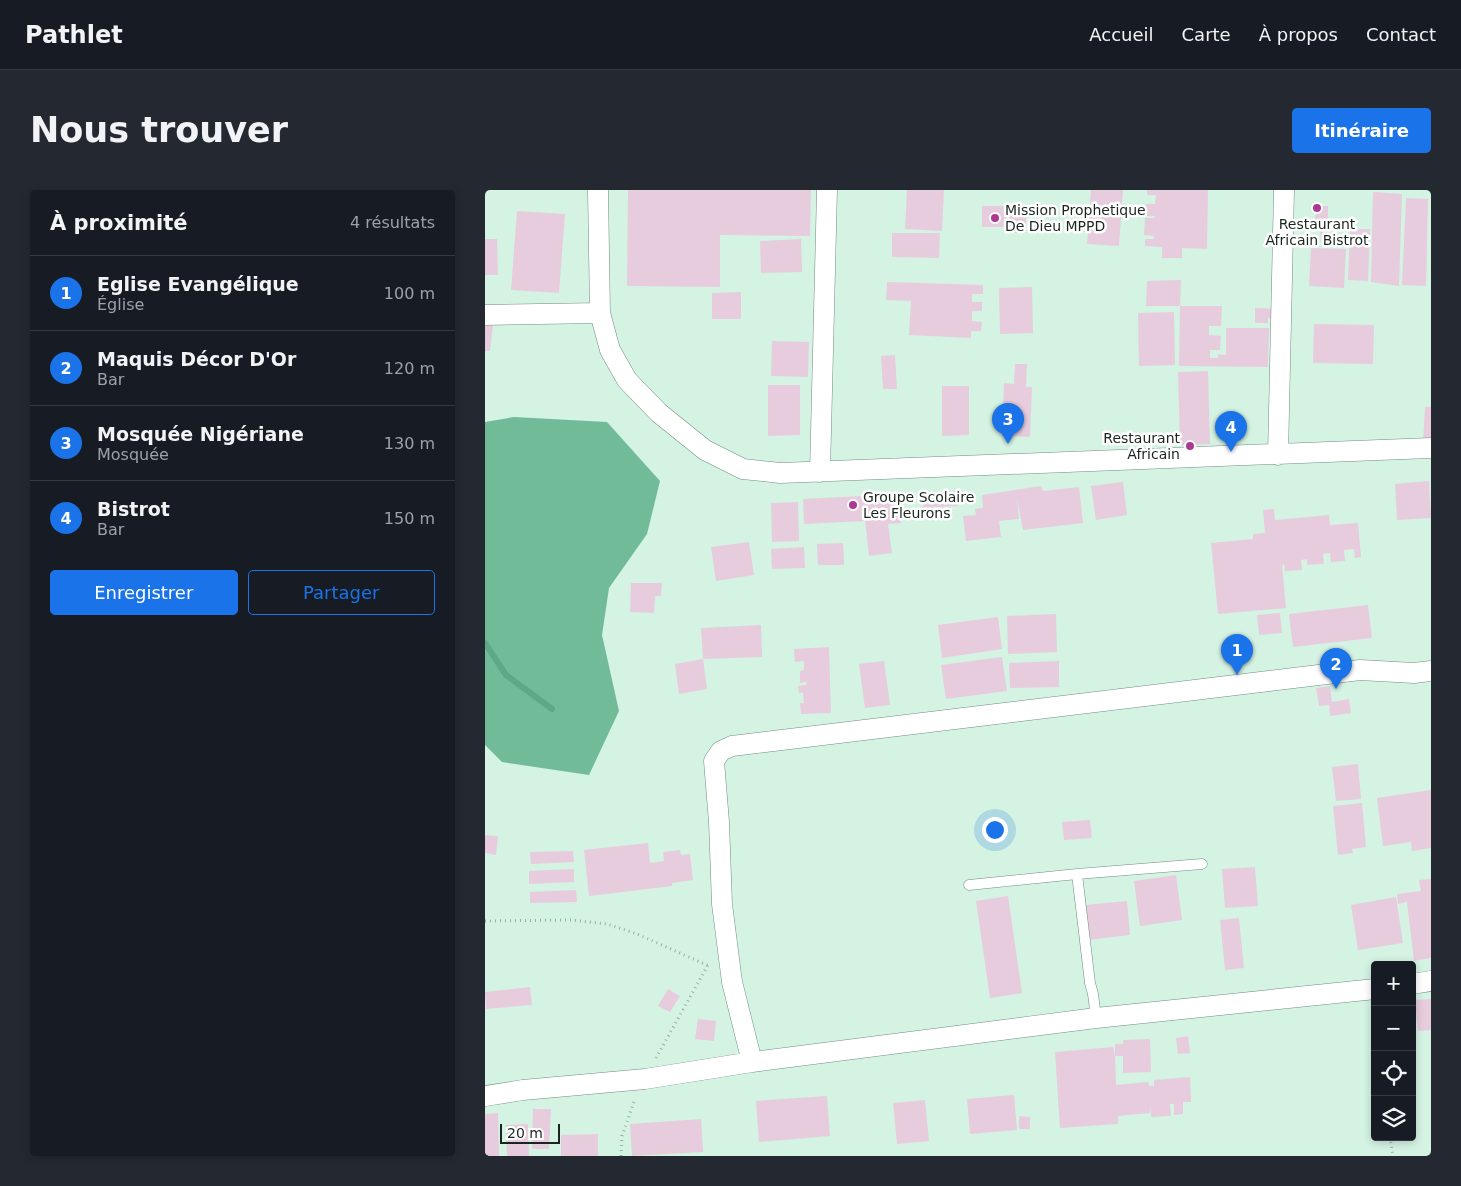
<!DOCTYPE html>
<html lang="fr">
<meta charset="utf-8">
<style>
:root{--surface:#171b24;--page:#242831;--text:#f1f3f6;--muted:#9ea1a6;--line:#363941;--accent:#1a73e8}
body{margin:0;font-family:"DejaVu Sans",sans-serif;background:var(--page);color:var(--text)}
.controls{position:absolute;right:15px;bottom:15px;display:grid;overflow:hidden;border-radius:5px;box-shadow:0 2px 8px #0003}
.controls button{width:45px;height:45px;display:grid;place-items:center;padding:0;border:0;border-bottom:1px solid var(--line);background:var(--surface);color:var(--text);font:25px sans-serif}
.scale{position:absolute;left:15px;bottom:12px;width:60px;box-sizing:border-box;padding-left:5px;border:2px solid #1a251f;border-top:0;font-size:14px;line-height:18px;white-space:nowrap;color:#1a251f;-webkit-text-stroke:4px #fff;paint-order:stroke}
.you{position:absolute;left:509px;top:639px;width:18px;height:18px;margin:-12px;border:4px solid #fff;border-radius:50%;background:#1a73e8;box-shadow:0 0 0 8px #1a73e833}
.badge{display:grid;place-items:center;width:32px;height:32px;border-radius:50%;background:var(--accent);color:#fff;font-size:16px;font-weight:700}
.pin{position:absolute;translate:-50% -41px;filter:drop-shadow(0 1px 2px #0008)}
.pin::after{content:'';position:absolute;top:26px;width:18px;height:15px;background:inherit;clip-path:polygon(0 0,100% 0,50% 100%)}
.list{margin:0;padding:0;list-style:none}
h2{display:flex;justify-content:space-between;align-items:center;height:65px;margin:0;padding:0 20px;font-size:21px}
h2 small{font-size:16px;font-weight:400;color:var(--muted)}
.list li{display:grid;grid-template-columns:32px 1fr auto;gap:15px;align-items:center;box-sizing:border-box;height:75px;padding:0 20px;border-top:1px solid var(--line)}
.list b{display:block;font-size:19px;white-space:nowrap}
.list p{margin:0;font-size:16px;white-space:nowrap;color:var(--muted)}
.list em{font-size:16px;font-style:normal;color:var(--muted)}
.actions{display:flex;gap:10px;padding:15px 20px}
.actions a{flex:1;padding:11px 0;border:1px solid var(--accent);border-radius:5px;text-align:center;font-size:18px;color:var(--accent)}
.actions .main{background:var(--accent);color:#fff}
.icon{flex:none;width:28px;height:28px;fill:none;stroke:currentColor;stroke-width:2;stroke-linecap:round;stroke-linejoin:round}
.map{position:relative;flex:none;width:946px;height:966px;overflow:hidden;border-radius:5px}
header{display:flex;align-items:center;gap:30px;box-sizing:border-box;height:70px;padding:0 25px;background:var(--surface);border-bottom:1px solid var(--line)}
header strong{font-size:24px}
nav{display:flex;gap:28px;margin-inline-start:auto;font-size:18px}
.intro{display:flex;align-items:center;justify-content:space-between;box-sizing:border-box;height:120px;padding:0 30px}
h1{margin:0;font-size:35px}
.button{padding:12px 22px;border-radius:5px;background:var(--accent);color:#fff;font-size:18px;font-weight:700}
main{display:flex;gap:30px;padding:0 30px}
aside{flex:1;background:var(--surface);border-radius:5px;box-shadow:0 2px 8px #0003}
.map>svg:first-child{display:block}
</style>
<header>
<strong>Pathlet</strong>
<nav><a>Accueil</a><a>Carte</a><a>À propos</a><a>Contact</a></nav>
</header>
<div class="intro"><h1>Nous trouver</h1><a class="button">Itinéraire</a></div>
<main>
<aside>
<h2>À proximité<small>4 résultats</small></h2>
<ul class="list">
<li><span class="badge">1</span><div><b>Eglise Evangélique</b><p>Église</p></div><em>100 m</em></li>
<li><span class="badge">2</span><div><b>Maquis Décor D'Or</b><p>Bar</p></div><em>120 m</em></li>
<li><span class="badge">3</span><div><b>Mosquée Nigériane</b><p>Mosquée</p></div><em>130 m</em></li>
<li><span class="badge">4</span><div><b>Bistrot</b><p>Bar</p></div><em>150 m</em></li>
</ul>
<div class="actions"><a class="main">Enregistrer</a><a>Partager</a></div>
</aside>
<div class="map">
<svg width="946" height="966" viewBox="0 0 946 966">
<rect width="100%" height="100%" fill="#d4f3e3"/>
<path fill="#71bb99" d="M29,227L122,232L175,291L162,344L124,398L117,445L134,521L104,585L17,572L0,555V232Z"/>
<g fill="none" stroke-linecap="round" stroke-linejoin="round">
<path stroke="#5fa887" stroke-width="6" d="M0,453L21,485L67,519"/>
</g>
<path fill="#e7ccde" d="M143,0H326L325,46L235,45V97L142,96Z
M422,0H459L457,41L420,39Z
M606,0H638L634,56L602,54Z
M662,0H723L722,59L697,58V68H677V57L660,56V49H669V46L659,45L660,28H669L670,26H660L661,14H670L671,5H662Z
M888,2L917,4L914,96L886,92Z
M921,8L943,9L941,96L917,95Z
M497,16H541V43H530V37H497Z
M831,16H843V33L830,34Z
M32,21L80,24L74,103L26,100Z
M865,39H885L883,91L863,90Z
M835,41L851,43L850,52H836Z
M407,43H455L454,68L407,67Z
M0,49H12L13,85H0Z
M316,49L317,82L276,83L275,51Z
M826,58L861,59L859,98L824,96Z
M696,90L695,116H737L736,136H724V145L736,146L735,160H725V168H733V164L741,165V138H784L783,177L694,176L695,116H661L662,91Z
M402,92L498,95V104H487V112H497V121H487V131L497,132L496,141H486V148L424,145L426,111L401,110Z
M547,97L548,143L515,144L514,98Z
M256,102V129H227V103Z
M770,118L791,119V129L783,128V133H770Z
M689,122L690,175L654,176L653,123Z
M829,134L889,135L888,174L828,173Z
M0,135H8L5,161H0Z
M287,151L324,152L323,187L286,186Z
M410,165L412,199H398L396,166Z
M530,174H542L541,197H547L545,247L517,246L519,193L529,194Z
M723,181L725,254L695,255L693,182Z
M283,195H315V245L283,246Z
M457,196H484V245L457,246Z
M940,217H946V253H938Z
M944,291L946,328L912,330L910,294Z
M638,292L642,325L611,330L606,296Z
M556,296L558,301L594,297L598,333L538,340L532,308L534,329L514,331L516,347L481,351L478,326L491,325L490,319L498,318L497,305Z
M472,301L473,316L438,318L437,303Z
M414,305L416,333L403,334L407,363L384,366L378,311L379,331L319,334L318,309L378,306V309Z
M313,312L314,351L287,352L286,313Z
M789,319L790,330L844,325L845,335L873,333L876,367L870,368L869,359L859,360L860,371L846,372L845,363L838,364L839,374L822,375V369L816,370L817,380L800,381L799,374L797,375L801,418L733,424L726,353L768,349V344L780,343L778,320Z
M264,352L269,385L231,391L226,357Z
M358,353L359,375H333L332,354Z
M319,357L320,378L287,379L286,359Z
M146,393H177L176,406H170L169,423L145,422Z
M883,415L887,448L808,457L804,424Z
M795,423L797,443L774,445L772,425Z
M571,424L572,462L523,464L522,426Z
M513,427L517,459L457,468L453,435Z
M276,435L277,467L218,469L222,499L194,504L190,474L218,469L216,438Z
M344,457L346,523L316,524L315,513H319L318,503H314L313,496L321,495L322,492L315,493V481L319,480V471L310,472L309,459Z
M517,467L522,501L461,509L456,475Z
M399,471L405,515L380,518L374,474Z
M574,471V497L525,498L524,473Z
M845,496L847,512L864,509L866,523L845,526L844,515L834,516L831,498Z
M873,574L876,609L851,611L847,577Z
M946,600V658L927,661L926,652L898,656L892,608Z
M877,613L881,657L867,659L868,663L853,665L848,616Z
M605,630L607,648L579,650L577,632Z
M0,645L13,646L11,665L0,663Z
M163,653L165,673L179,671L178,662L195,660L196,665L205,664L208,690L187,693V696L104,706L99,660Z
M88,661L89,672L46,674L45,662Z
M770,677L773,716L740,718L737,679Z
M89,679V692L44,694V681Z
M691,685L697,730L655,736L649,691Z
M946,689V768L929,771L922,712L913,714L912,704L936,701L934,690Z
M91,700L92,712L45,713V702Z
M523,706L537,803L505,808L491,711Z
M911,707L918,753L873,760L866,715Z
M642,711L645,745L603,750L600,715Z
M754,728L759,778L740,780L735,730Z
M45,797L47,815L1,819L0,802Z
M183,799L195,806L185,822L173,816Z
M946,809V840L933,841L930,810Z
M213,829L231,831L229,851L210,849Z
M703,846L705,863L693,864L691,848Z
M665,849L666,882L638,883V866H630L631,895L663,892L664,896H669V890L705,887L706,912H698V924L689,925V914H685L686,926L666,927L665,915V923L633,926V934L575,938L570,862L628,857L630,866V854H638V850Z
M529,905L532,940L485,944L482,909Z
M342,906L345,946L274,952L271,911Z
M440,910L444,951L412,954L408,913Z
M48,919H66L64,959H47Z
M13,923L14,966H0V924Z
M534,926L545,927V939H534Z
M216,929L218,962L147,966L145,934Z
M43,934L44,966H22L21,935Z
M113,944V966H76V945Z"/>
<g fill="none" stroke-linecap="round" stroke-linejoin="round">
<g stroke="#728e80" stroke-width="11">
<path id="service" d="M592,684L605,793L608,804L611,828
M484,695L592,684L717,674"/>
</g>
<g stroke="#728e80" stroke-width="21">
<path id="minor" d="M113,0L115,123L125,160L142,190L174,223L220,260L258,279L295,283L946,258
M0,125L115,123
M793,265L799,0
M335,282L342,0
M927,794L946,791
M267,872L247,792L237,714L234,632L229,571L236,561L247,556L875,480L929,483L946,481
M0,906L38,900L160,889L267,872L611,828L890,799"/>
</g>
<path stroke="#97b0a3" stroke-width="3" stroke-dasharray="1 4" stroke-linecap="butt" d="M0,731L86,730L122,734L152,744L224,776
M890,853L888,854L890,873
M171,868L224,773
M905,947L908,966
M136,966L137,946L150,909"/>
<use href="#service" stroke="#fff" stroke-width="10"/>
<use href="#minor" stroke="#fff" stroke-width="20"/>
</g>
<g fill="#ad3992" stroke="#fff" stroke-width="2">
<circle cx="832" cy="18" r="5"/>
<circle cx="510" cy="28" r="5"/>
<circle cx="705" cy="256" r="5"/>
<circle cx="368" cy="315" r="5"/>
</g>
<g text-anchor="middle" stroke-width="5" stroke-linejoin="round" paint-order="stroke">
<g font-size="14" fill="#1a251f" stroke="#fff" text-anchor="start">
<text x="520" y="25">Mission Prophetique<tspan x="520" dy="16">De Dieu MPPD</tspan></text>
<text x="832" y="39" text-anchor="middle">Restaurant<tspan x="832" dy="16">Africain Bistrot</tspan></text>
<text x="695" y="253" text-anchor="end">Restaurant<tspan x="695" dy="16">Africain</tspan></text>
<text x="378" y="312">Groupe Scolaire<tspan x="378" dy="16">Les Fleurons</tspan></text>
</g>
</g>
</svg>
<div class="controls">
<button>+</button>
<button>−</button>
<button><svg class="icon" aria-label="locate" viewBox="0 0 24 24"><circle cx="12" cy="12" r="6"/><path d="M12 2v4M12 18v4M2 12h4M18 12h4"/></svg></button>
<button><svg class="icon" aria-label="layers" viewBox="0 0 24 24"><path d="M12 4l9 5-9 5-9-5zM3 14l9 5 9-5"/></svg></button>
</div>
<div class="scale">20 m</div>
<div class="you"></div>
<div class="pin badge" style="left:752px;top:485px">1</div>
<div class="pin badge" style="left:851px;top:499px">2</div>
<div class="pin badge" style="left:523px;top:254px">3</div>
<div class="pin badge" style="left:746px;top:262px">4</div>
</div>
</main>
